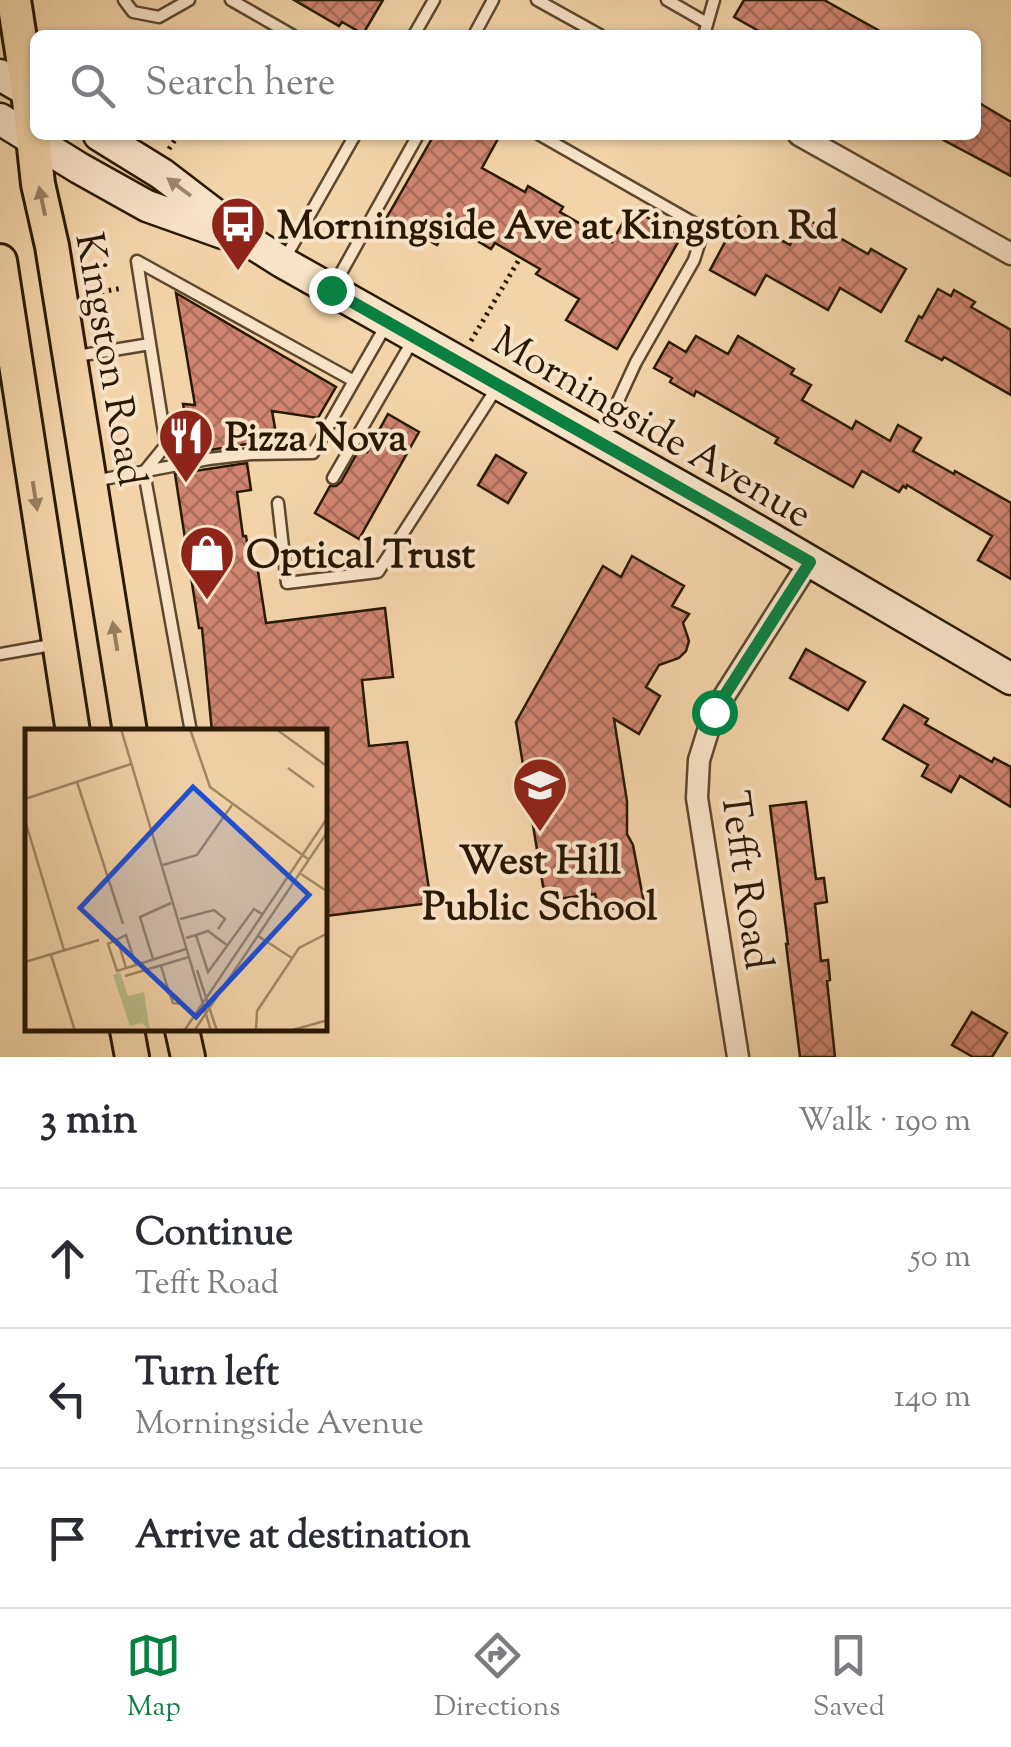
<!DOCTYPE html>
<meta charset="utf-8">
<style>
:root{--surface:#fff;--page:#f7f7f7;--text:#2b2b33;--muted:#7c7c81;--line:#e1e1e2;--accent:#0b8043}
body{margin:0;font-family:"Sorts Mill Goudy",serif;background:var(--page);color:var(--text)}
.stop{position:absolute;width:30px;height:30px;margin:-22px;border:8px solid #0b8043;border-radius:50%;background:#fff}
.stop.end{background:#0b8043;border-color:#fff;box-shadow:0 2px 10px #0008}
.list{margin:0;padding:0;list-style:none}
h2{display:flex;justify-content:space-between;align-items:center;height:130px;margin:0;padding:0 40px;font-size:42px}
h2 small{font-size:32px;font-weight:400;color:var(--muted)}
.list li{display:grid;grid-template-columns:65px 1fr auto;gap:30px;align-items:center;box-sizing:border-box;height:140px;padding:0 40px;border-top:2px solid var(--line)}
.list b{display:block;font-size:38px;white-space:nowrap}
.list p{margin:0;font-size:32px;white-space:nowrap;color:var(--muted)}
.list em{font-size:32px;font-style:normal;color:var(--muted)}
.icon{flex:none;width:55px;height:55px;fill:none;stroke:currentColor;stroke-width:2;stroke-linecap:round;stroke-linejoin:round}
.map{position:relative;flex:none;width:1011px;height:1057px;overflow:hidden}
.search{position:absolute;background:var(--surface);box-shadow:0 2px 8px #0004;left:30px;right:30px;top:30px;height:110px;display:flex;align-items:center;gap:25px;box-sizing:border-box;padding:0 35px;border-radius:15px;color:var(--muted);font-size:38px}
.sheet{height:550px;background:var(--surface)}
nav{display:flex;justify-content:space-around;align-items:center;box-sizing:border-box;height:140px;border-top:2px solid var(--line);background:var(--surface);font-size:28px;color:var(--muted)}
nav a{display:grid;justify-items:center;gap:5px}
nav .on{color:var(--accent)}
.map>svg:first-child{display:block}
</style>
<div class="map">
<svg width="1011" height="1057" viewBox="0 0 1011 1057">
<defs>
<pattern id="building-cross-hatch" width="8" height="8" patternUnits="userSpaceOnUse" patternTransform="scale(2.5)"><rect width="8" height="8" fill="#cf856f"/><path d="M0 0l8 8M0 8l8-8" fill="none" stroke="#a86c59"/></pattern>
</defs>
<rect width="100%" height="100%" fill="#f3d4a8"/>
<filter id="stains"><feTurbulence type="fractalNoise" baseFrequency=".002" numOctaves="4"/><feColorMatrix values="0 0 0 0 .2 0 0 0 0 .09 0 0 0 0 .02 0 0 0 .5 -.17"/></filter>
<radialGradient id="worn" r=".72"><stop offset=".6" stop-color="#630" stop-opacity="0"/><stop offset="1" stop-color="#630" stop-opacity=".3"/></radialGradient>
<path fill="url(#building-cross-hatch)" stroke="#291903" stroke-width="2.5" d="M294,0H383L363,34L342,22L339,26Z
M744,0H824L887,35H766L734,17Z
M976,101L1011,122V176L934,135H976Z
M434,135H500L482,168L525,192L528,186L563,207L560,212L612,242L631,208L681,237L617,349L566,320L579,299L536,274L540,269L495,243L491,249L449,224L437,245L387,217Z
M739,216L790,245L805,218L868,254L871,249L906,269L881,312L840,288L828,310L766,275L755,295L710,270Z
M938,289L951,296L954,290L975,302L971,307L1011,330V395L944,357L942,360L906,341L919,316L922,318Z
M176,293L336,387L318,418L272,411L277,439L192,453L183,404L195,405Z
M696,336L728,354L738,336L794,369L791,374L811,385L802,400L852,429L856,421L890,441L898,425L921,438L913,451L954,474L955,471L1011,503V579L978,560L992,536L907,485L906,488L903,486L899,492L862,471L853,487L775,443L778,438L696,391L694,396L670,382L672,378L654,368L669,342L686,352Z
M388,414L419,432L359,539L315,513L330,486H336L341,482L360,448L367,452Z
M496,455L526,473L508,503L478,485Z
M247,463L251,490L237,492L243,536H246L251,566L257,565L266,623L385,608L393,677L362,680L369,746L407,742L431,903L325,916V732H212L202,628H199L175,474Z
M632,556L684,586L672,606L689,614L683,623L689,641L686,651L679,658L659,665L646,687L660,696L639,734L614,719L627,801V834L633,845L644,903L599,911L595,894L550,900L543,886L516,722L603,566L621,577Z
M806,649L865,682L848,710L790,678Z
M904,705L928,719L925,724L992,762L994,758L1011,767V807L960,776L951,792L922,776L928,765L883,739Z
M806,802L816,879L824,878L827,902L815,904L821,961L828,960L830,980L827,981L835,1057H800L786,944H788L770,806Z
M972,1012L1007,1033L992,1057H973L952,1045Z"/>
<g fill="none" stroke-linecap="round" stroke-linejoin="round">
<g stroke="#5c482c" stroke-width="15">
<path id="lane" d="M124,0L133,12L159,17L189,0
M231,0L292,35
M537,0L600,35
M667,0L707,23
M414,35L434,0
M474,35L493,0
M704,35L714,0
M540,135L694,223L700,241L694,260L636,362L600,440
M284,260L355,135
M332,289L418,135
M77,356L150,344
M333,478L413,340
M94,481L209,459L251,454L313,453L354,381
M278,503L287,583L378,572L496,389
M0,654L57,644
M191,732L144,472L166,445L137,261L354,381L385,327"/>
</g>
<g stroke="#5c482c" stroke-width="25">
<path id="street" d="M799,135L1011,254
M738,1057L697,798L699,760L714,712L810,561"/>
</g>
<g stroke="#291903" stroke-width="35">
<path id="secondary" d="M0,75L35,95
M0,119L79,168L147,206L223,233
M99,135L162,174L255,245L282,262L722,510L1011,679"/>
</g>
<g stroke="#291903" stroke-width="38">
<path id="primary" d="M14,0L28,91L38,184L52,246L130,732
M0,261L73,732
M127,1030L132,1057
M182,1030L188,1057"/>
</g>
<path stroke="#291903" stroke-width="5" stroke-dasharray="2.5 5" stroke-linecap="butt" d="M169,149L178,135
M94,293L123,288
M471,341L520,258"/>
<use href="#lane" stroke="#f7e3c6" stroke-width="10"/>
<use href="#street" stroke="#f7e3c6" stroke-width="20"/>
<use href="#secondary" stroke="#f7e3c6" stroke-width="30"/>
<use href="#primary" stroke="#f3d4a8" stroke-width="32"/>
</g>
<defs><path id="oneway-solid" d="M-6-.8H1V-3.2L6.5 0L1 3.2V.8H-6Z" transform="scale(2.5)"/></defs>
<use fill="#9a886e" href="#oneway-solid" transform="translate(179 187) rotate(-143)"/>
<g fill="#98805e">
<use href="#oneway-solid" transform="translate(42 201) rotate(-102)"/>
<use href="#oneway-solid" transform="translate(35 496) rotate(81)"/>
<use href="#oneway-solid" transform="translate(115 636) rotate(-99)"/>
</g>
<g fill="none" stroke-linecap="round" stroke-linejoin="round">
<path stroke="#0b8043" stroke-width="12" d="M331,290L810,562L714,712"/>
</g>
<defs>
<g id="bus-pin" transform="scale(2.875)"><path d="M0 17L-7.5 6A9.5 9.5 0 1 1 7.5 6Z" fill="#8f2418" stroke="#f7e3c6"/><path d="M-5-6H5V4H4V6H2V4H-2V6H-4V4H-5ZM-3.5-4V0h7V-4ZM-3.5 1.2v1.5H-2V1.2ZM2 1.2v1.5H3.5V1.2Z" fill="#fff"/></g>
<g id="restaurant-pin" transform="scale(2.875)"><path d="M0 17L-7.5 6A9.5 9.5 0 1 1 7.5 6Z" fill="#8f2418" stroke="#f7e3c6"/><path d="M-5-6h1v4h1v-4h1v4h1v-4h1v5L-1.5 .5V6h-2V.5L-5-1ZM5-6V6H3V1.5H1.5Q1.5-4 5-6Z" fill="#fff"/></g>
<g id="shop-pin" transform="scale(2.875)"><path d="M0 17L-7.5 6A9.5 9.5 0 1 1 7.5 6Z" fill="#8f2418" stroke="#f7e3c6"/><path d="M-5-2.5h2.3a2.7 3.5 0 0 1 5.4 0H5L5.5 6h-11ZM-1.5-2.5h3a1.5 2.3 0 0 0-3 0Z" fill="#fff"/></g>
<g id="school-pin" transform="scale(2.875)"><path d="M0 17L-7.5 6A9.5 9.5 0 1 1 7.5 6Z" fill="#8f2418" stroke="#f7e3c6"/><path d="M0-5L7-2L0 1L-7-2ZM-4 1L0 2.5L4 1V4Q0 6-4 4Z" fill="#fff"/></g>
</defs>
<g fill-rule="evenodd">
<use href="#bus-pin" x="238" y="224"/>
<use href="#restaurant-pin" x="186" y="436"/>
<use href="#shop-pin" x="207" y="553"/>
<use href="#school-pin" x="540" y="785"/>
</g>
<g text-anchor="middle" stroke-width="8" stroke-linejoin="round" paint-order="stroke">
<g font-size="40" font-weight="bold" fill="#291903" stroke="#f7e3c6" text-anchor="start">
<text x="277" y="238">Morningside Ave at Kingston Rd</text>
<text x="225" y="450">Pizza Nova</text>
<text x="246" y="567">Optical Trust</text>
<text x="540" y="873" text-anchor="middle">West Hill<tspan x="540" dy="46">Public School</tspan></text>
</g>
<g font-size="40" fill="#291903" stroke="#f7e3c6">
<text transform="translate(112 359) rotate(80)" y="14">Kingston Road</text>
<text transform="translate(653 426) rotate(30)" y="14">Morningside Avenue</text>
<text transform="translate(748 880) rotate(82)" y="14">Tefft Road</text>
</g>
</g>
<g transform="translate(25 729)">
<rect width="302" height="302" fill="#f3d4a8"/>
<path d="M95,243L103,267L119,263L125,302L117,294L105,297L88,246Z" fill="#b9bd89"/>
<path fill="none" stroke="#a28966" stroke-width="2.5" d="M96,0L186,302M165,0L185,58L283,130M251,0L303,38M263,39L289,58M52,53L98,195M0,70L106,35M0,91L39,221M138,136L172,126L207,76M276,145L303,163M155,190L189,181L200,190L193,200M171,206L183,202L203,217M233,207L267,229M92,209L101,239M161,209L171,206L183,243L229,180L237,185M26,226L50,302M128,230L115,188L146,174M0,233L74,211M111,236L101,206L83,215L92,242L111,236L161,220M136,237L144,263L148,274L156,275L146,267M172,241L192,302M100,247L164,228M159,302L303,88M169,302L303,102M231,302L232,282L274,219L303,204M264,302L303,291"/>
<path fill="#1d4ed8" fill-opacity="0.15" stroke="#1d4ed8" stroke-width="5" d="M168,58L284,166L171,288L55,179Z"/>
<rect width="302" height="302" fill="none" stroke="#291903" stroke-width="5"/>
</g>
<rect width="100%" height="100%" filter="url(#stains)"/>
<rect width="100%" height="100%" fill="url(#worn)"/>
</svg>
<div class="stop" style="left:714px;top:712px"></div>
<div class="stop end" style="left:331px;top:290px"></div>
<div class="search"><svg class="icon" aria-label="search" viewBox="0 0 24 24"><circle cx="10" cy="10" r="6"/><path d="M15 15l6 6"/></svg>Search here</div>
</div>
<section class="sheet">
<h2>3 min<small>Walk · 190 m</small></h2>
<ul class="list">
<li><svg class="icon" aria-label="ahead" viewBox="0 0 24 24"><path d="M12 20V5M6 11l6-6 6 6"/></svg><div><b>Continue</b><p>Tefft Road</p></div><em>50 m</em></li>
<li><svg class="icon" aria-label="left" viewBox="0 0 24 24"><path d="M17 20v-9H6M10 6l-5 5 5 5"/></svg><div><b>Turn left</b><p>Morningside Avenue</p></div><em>140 m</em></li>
<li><svg class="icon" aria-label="arrive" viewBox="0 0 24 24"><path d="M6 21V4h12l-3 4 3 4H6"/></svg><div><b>Arrive at destination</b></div></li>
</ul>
</section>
<nav>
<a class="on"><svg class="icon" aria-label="map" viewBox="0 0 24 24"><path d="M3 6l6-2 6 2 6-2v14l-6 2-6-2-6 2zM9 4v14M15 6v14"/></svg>Map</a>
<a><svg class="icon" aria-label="directions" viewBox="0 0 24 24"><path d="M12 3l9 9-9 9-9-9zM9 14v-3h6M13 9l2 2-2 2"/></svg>Directions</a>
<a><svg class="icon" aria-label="saved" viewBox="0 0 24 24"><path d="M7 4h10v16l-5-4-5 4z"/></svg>Saved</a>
</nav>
